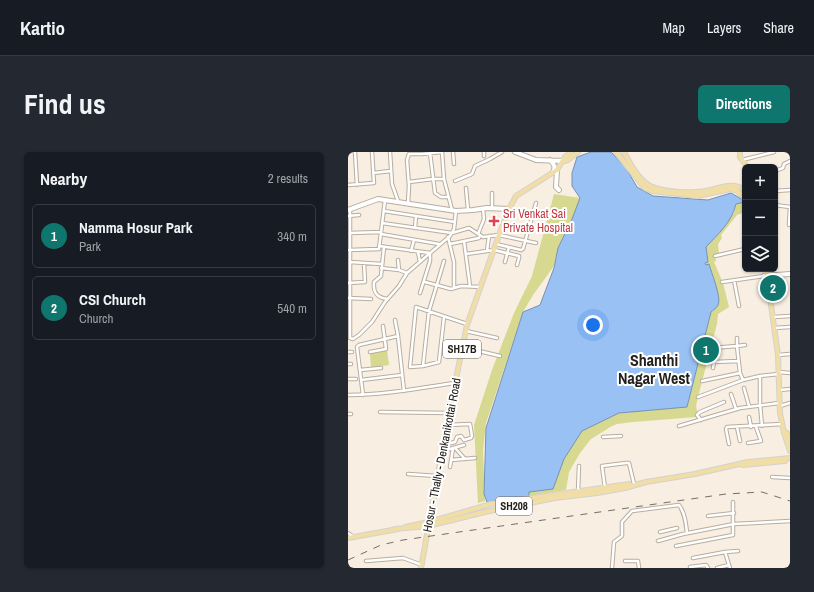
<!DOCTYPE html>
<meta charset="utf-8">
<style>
:root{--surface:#171b24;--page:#242831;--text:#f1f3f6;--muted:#9ea1a6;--line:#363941;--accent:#0f766e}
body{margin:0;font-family:"Archivo Narrow",sans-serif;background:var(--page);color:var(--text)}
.controls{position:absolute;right:12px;top:12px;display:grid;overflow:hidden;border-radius:6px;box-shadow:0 1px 3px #0004}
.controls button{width:36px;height:36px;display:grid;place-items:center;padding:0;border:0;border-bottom:1px solid var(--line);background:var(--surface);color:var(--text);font:20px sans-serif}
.you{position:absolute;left:245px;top:173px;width:14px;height:14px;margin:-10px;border:3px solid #fff;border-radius:50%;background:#1a73e8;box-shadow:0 0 0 6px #1a73e833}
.badge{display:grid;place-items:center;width:26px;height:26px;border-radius:50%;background:var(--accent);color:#fff;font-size:13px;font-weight:700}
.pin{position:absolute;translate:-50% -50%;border:2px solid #fff;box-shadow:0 1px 4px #0006}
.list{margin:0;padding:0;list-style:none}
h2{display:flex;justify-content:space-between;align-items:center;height:52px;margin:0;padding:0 16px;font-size:17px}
h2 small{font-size:13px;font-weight:400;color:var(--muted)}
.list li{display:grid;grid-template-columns:26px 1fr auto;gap:12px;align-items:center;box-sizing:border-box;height:64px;margin:0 8px 8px;padding:0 8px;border:1px solid var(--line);border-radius:6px}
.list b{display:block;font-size:15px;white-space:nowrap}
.list p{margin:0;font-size:13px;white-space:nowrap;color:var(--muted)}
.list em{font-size:13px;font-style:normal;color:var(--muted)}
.icon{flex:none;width:22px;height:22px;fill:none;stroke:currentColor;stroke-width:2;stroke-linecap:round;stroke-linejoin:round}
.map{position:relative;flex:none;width:442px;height:416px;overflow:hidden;border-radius:6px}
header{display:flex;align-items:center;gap:24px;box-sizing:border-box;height:56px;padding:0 20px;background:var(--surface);border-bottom:1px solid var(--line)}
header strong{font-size:19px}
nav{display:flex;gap:22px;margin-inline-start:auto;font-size:14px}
.intro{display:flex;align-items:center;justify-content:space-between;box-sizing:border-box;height:96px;padding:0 24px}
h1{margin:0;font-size:28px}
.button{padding:10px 18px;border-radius:6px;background:var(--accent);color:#fff;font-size:14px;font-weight:700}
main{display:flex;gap:24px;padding:0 24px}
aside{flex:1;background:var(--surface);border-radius:6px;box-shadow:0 1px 3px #0004}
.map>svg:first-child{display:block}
</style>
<header>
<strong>Kartio</strong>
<nav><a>Map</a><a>Layers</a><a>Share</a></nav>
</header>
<div class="intro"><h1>Find us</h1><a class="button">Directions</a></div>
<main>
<aside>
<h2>Nearby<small>2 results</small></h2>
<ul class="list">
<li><span class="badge">1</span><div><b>Namma Hosur Park</b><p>Park</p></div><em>340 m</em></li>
<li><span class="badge">2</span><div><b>CSI Church</b><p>Church</p></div><em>540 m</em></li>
</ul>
</aside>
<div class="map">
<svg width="442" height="416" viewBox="0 0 442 416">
<rect width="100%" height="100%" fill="#f8eee1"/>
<path fill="#d6d98f" d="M206,42L232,46L224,67L210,96L206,114L185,143L175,160L138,271L135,299L137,349L130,351L126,273L144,218L166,161L184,124Z
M397,50V60L389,63L373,83L374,86L370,92L371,103L367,104L368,109L366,110L375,131L381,155L370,162L369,172L350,245L348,254L350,263L348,265L285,270L269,272L264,274L243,287L232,301L221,320L218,338L181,344L180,340L205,336L216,307L234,279L271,261L339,255L363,160L370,154L368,134L361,112L358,113L357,111L360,110L358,95L386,61L388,52Z
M39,198L41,213L23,216L22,202Z"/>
<path fill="#9ac1f3" stroke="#7791b2" d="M243,0H263L278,16L289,35L305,44L360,48L383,41L397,49V50L388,52C384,70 370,82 358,95L360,110L357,111L358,113L361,112C363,120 374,146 370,153C369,156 365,158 363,160L339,255L271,261L234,279L216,307L205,337L181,340V344L139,350L136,342L138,276L175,160L192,153L206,116L210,96L224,67L232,46L224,34V21L229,5Z"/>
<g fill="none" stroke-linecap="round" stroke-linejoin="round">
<g stroke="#b7aea1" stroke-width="4.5">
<path id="street" d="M7,0L9,33
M42,0L44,32L50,49
M105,0L106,12
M136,0V4
M82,1L87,41L93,45H100
M394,8L426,0
M427,19L435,16L436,12L442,9
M25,21L43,19
M107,29L124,22L127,14L142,7L154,0
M61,30L85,27H96
M0,33L26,31L24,0
M118,36L120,58
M427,39L442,38
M144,41V56
M60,51L61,34L59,8L61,2H74L94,0L96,27L104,58
M427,53L442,55
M2,58V186L5,187L11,183L24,170L37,150L51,134L59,121L102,84L106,77L108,59
M36,59L107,70
M0,64L11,63
M34,71L104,81L121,76L135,85L151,83L188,91
M441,73L442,55
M67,76L68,64
M2,81L33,80
M33,82L91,92
M130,82L136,67L135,57
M100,85L106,110V136
M116,89L122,134
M102,92L131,86L132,84
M148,92L173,98L175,97L188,51
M31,94L82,101V109L72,141
M36,95L33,124L26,130C25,141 29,146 40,147
M1,98L31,97L37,48
M63,99L66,88
M139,99L141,84
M70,100L72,110
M118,102L146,98L171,104V106L169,113
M367,104L397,97
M50,108L51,118
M2,110L33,112
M157,110L161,95
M33,116L51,118L59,121
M386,128L391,154
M77,130L103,137L113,134L133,135
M374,130L416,124
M0,131L17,130L16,111
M0,146L23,147
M96,165L91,210L75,214L62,215L68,155L119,172
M425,165L442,164
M47,168L50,184
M426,176L442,175
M118,179L149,186
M397,193L389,194L392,221L395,228L412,224L431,222
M114,195L152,204
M364,196L389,194V186
M0,200H4
M22,200L38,197L35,174
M430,203L442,202
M0,212H3
M75,214L81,159L96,109
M365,216L366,210L390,209
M12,218L33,216
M431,220L442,221
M412,224V252L414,274
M0,227H8
M13,228L54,223
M354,229L392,221
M396,236L401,254
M432,238L442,237
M383,242L388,257
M0,243C36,243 72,236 107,231
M15,243L9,195L11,193L50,184L56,239
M350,245L395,228
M432,254L442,251
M32,260L101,261
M0,262H3
M401,265L403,275
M353,268L349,263L352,260L376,250
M331,274L392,256L431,251
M389,275L392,289
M255,285L273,284
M400,291L413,289L408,275
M381,292L378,277L379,275L435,272
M95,293L107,290L109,285L113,284L116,288L123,286L124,284L122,272L99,273
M107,296L117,307
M95,299L116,293
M103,308L127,306
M102,315L105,296
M60,322L89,324
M424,325L442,326
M257,336L254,314L278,311H281L286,332
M230,339L231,314
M360,364L386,361
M312,380L329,376
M0,381L6,385
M310,389L335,382L386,372L442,369
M328,394L385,383V350
M377,400L390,399
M345,406L377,400L382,416
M18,409L55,406L74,413
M277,409H290L291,416
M342,415L358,413L360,416
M264,416L266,390L274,384V370L284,359L331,353C337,361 338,372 339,381
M369,416L381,413"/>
</g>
<g stroke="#b7aea1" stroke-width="6">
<path id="secondary" d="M167,0L188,8L216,9
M202,8C206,12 208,15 205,20
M209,18L208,35L211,38
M0,58L30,47L108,59L125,58L139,56L161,57
M416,124L442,122"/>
</g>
<g stroke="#d3d2d1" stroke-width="6">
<path id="primary" d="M268,0L294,33L297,36L304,39L349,44L383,37L389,39L397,46
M276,0C282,11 289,25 299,32C311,41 348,42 362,38C375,35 385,30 397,38
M392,0V5L399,15
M216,9L220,8L230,0
M418,117L430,203L432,261L436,281L442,299
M437,280L439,281L442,290
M392,312L395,313L437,309
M57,375L81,370L143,352L281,332
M47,377L80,374L137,360L207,346L249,341L277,336L298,330L347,322L400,310L442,306
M0,386L50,377
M73,416L101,261L119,173L151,83L161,57L168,44L209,18L217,5L223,0"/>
</g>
<use href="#street" stroke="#fff" stroke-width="2.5"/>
<use href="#secondary" stroke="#fff" stroke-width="4"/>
<use href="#primary" stroke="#f1dea6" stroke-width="4"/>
<path stroke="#756f67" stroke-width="1" stroke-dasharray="7 7" stroke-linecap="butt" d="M0,408L33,393L55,388L378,342L414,340L442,349"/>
</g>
<path fill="#e0444e" stroke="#fff" stroke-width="1.5" d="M144 63h4v4h4v4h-4v4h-4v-4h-4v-4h4z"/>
<g text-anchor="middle" stroke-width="4" stroke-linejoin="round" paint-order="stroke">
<g fill="#fff" stroke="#66635f" stroke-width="1">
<rect x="95" y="188" width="38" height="18" rx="3"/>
<rect x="148" y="345" width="36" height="18" rx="3"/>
</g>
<g font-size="11" font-weight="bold" fill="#24201b">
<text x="114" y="201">SH17B</text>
<text x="166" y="358">SH208</text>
</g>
<g font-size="12" fill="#be3a42" stroke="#fff" text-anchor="start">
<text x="155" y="66">Sri Venkat Sai<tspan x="155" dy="14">Private Hospital</tspan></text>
</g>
<g font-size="12" fill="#24201b" stroke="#fff">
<text transform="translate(94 303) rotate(-79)" y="4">Hosur - Thally - Denkanikottai Road</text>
</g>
<g font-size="16" font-weight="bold" fill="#24201b" stroke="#fff">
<text x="306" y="214">Shanthi<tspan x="306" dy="18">Nagar West</tspan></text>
</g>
</g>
</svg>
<div class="controls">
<button>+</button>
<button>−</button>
<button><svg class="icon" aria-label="layers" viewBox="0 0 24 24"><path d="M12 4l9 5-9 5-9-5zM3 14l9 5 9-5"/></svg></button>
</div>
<div class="you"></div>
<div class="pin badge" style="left:358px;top:198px">1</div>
<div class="pin badge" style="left:425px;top:136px">2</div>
</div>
</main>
